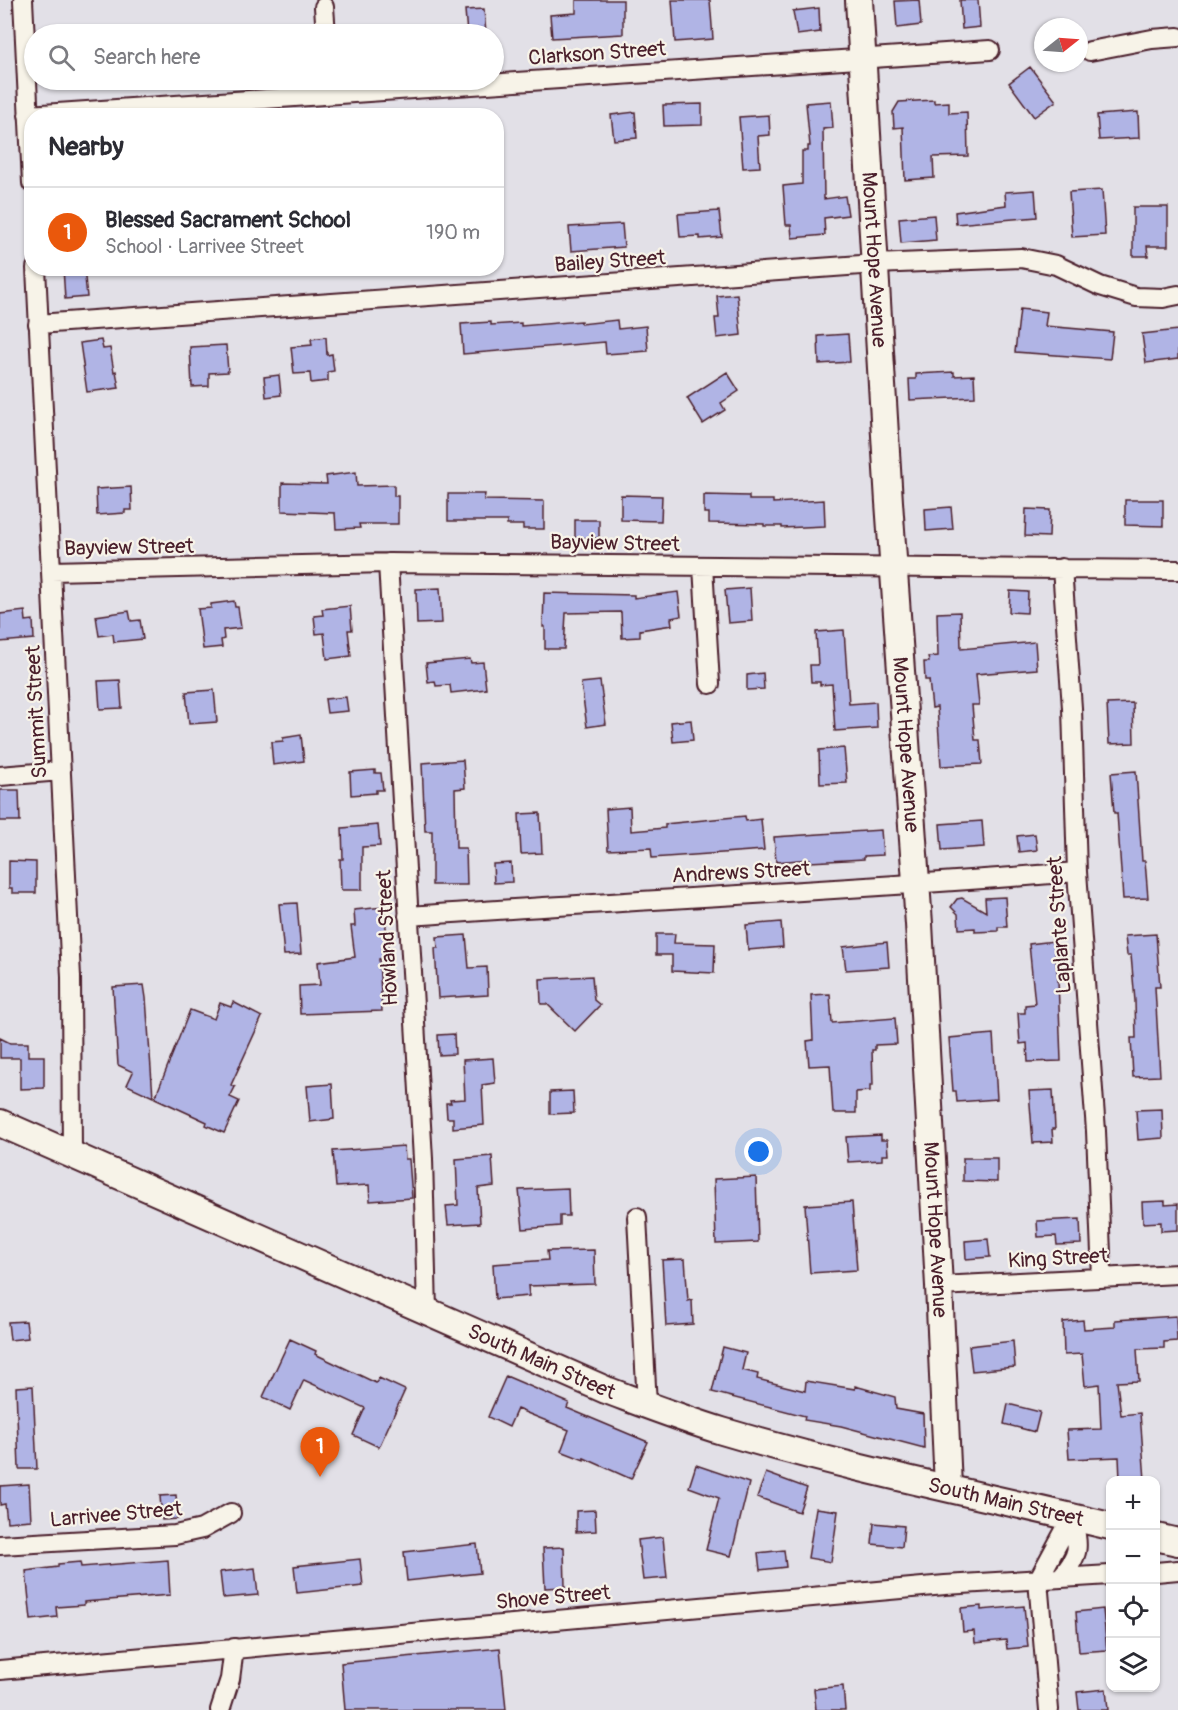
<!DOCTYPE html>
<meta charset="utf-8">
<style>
:root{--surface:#fff;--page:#f2f2f3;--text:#2b2b33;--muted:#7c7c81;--line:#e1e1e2;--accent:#ea580c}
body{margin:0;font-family:Pangolin,sans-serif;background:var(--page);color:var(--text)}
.controls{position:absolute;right:18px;bottom:18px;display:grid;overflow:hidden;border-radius:12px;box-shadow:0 2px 4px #0004}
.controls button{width:54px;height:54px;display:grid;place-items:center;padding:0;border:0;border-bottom:2px solid var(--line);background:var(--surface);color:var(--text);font:30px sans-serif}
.compass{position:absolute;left:1034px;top:18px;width:54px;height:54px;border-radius:50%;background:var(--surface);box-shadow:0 2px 4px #0004;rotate:73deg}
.you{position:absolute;left:759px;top:1152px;width:21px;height:21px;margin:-15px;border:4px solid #fff;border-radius:50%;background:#1a73e8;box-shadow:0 0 0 9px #1a73e833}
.badge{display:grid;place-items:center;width:39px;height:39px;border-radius:50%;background:var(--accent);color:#fff;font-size:20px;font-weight:700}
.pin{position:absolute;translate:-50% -50px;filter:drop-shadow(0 2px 3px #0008)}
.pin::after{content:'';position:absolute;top:32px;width:21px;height:18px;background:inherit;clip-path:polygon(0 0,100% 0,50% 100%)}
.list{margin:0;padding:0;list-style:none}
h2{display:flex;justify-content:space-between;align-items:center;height:78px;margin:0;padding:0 24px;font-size:26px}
h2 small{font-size:20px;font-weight:400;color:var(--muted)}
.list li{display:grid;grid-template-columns:39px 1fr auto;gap:18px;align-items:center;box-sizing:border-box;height:90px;padding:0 24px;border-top:2px solid var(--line)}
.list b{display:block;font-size:22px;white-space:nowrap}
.list p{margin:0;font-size:20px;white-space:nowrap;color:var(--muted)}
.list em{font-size:20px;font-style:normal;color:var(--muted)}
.icon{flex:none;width:33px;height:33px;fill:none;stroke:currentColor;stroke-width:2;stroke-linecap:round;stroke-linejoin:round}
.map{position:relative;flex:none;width:1178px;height:1710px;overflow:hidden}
.search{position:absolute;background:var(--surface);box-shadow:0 2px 4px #0004;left:24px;top:24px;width:480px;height:66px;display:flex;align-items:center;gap:15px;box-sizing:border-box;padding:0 21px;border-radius:33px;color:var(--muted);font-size:22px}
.panel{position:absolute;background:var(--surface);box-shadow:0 2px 4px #0004;left:24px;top:108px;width:480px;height:168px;border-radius:24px}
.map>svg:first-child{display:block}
</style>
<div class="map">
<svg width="1178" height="1710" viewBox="0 0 1178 1710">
<rect width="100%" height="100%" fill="#e2e0e7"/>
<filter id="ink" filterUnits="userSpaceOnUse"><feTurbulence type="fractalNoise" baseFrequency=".0167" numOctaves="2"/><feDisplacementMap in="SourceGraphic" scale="12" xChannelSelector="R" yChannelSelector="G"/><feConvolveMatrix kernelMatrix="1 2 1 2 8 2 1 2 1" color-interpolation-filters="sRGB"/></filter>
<g filter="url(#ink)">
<path fill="#b0b4e5" stroke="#4a1f2b" stroke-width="1.5" d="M576,0H623V34L552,38L550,15L576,13Z
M672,0H710L713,39L675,42Z
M919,0L921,25L897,28L895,1Z
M960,0H978L980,27L962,29Z
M819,8L820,32L797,35L793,11Z
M484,9L486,34H467L465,10Z
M1030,67L1056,101L1034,117L1009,83Z
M934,100V103L949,102V113L967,112L968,156L933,157L934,178L905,180L903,127L894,128L893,112L899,102Z
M831,101L833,128L823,129L824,199L845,196L848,215L824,218L825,235L792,238L791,225H786L783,186L802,184V151H808V146H810L806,103Z
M702,104V125L664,126L663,105Z
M635,112L637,138L614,140L611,115Z
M1138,112L1139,138L1099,140L1097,115Z
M769,115L770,135L758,136L760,167L743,168L739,117Z
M1035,190L1037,217L956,224L955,212L1006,205L1005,192Z
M1102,190L1105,235L1072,237L1069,192Z
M1133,207H1168V246H1147L1148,256H1133Z
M719,211L722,237L700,239V236L680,237L678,214Z
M934,215L936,240L901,243L899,218Z
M622,224L624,247L571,251L569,227Z
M63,268H84L87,297L65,299Z
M737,294L741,335L717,338L715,318H719L717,296Z
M1020,309L1047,312L1045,326L1113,332L1110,359L1015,352Z
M617,320L618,329L646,326L648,351L606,354L605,342L463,354L461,324L491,322V325L521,323V326L581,321V324Z
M1178,330V359L1146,363L1142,334Z
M848,334L850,362L819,364L818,336Z
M326,337L327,355L332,354L334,371L328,372V381L311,383L310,373L294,374L291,347L312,345L311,339Z
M101,340L103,349L110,348L114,372L116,371L119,388L87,392L80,343Z
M226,345L228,372L209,373V386L192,387L190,347Z
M727,372L739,391L721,403L725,410L703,424L687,398Z
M954,372V376L974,375L975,397L910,400L909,379H916V374Z
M279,375L281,395L266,397L264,377Z
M356,472L357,486L394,485V496H398V524H359L360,528L336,529L335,513L282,511V483L327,484L326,476Z
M131,487L132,510H125V513L97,515L96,489Z
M448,494H485L484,500L544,501V529H523V525H507V521H448Z
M621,495L662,496L661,521L621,520Z
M704,495L749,496V500H773V503L824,500L825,526L782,528V526H764V524L709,523V513H704Z
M1125,500H1163V526L1125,525Z
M951,507L953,529L926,531L925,509Z
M1026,509L1050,510L1049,537L1025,536Z
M575,520H599V538H575Z
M440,588L442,623L417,624L416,589Z
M750,588L752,621L728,623L725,590Z
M1010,591L1028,592L1027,613L1009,612Z
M678,592L681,616L671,618L672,625L640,630V637L622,638L621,612L566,613L564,649H545V627H543L544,593L634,595V598Z
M234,601L235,607H238L241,628L223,630L224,639L221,640L222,647L203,649L198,609L211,608V604Z
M350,606L352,630H348L351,656L327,659L324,633L316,634L314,616L323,615L322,609Z
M25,611L26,621L33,620L34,639L0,642V614Z
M129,611L131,621L140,620L143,639L114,642L113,634L99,636L96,616Z
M960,612L961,649L1035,642L1037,669L976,674L979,705H972L975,740H980L982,764L941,766L937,707L932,708L929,680H925L924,662H929L928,657L938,656L937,613Z
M844,630L849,704L876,702L877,728L835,731L832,684L820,685V682H811L810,665H818L816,632Z
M470,659L471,663L483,662L486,689L451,693L450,685L436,686L435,681L428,682L426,663Z
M763,673L764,689L747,690V675Z
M120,680L122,708L100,709L98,681Z
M600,681L606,724L587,727L581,683Z
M214,690L217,722L189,724L186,692Z
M346,697L348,711L327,713L325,699Z
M1133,703L1134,743L1109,744L1107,704Z
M691,720L693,740L673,742L671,722Z
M301,735L304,761L273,765L271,742L283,741V738Z
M844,748L847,783L820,784L819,750Z
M463,760L465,788L455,789L456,848H466L467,885H432V831H425L422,763Z
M375,770V773H381L383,790H376V793L351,795L350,772Z
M1136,771L1142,861H1145L1148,898L1123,899L1117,813H1114L1111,773Z
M0,790H19L20,821H0Z
M630,807L631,831L665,828V824L714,819L745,816L746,821L761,819L764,850L652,858L651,848L608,850L606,809Z
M540,813L542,853L521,854L519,814Z
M982,821L984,847L942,850L940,824Z
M378,825L380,846L362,847V890H341L340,859H343L342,828Z
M881,830L883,855L864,856V859L810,862V859L776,862L774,837Z
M1035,834L1037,850L1019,852L1017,836Z
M9,861L36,862V893H12V888H9Z
M511,863L512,882L494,883L493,864Z
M1005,897L1007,927H998V931L975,932V928L959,929L958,914L951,907L957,899L962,898L986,912L985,898Z
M297,903L301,954L284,955L279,904Z
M384,907L389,958L379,959L382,1011L300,1014L299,986L320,985L318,962L355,957L351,926H355L354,910Z
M781,922L783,947L748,950L746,925Z
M656,934H675L674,943L715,944L714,973L672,971V955H656Z
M1156,934L1160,987H1155L1160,1076L1133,1077L1131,1038H1136L1135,1001L1131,955H1127L1125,936Z
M466,935L469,968L487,967L488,995L438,998L435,948H438L437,937Z
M1054,941L1058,979L1061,1061L1028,1062L1027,1043L1020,1044L1018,1013H1025V1005L1035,1004L1029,944Z
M887,942L889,967L846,970L843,947Z
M592,976L594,1000L600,1005L575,1031L547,1004H541L540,979Z
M144,985L146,998L153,1097L127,1085L133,1072L118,1065L113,987Z
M830,994L832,1023L895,1018L897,1044L875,1045V1050H872L873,1085H870V1091L856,1092V1113H833L830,1065L809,1066L807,1041L813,1040L811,995Z
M233,1002L262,1017L231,1085L235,1087L230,1097L239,1101L224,1133L206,1125L207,1122L155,1098L190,1010L214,1019L220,1003L231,1007Z
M454,1034L455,1054L439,1055L438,1035Z
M993,1034L997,1099L957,1102L956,1091H953L949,1038Z
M0,1038L10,1043H28V1056H44V1088L20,1089V1058H0Z
M493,1058L495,1083L482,1085L484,1125L453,1128V1118H447L446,1103H451L450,1100L465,1099L463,1060Z
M332,1084L334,1119L310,1122L307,1086Z
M1053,1090L1055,1129H1052L1053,1142L1033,1143L1029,1091Z
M573,1091L574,1113L550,1114V1092Z
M1162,1109L1163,1138L1138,1140L1136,1110Z
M881,1135V1140H887L888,1155H882V1160L848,1162L846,1137Z
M404,1146L405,1159H409L412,1198L370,1201L369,1185L336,1187L333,1151Z
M492,1156L494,1186L478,1188L480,1223L448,1225L446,1206L458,1205L456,1159Z
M963,1158H997V1182L963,1181Z
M756,1177L758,1242L716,1244L714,1179Z
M568,1188L569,1216H560V1226L523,1229L519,1190Z
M1165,1201V1205L1178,1204V1230L1161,1231V1222L1143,1223L1142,1202Z
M852,1202L857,1270L810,1273L805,1205Z
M1080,1219L1081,1244L1057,1245L1056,1236L1038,1237L1037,1221Z
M988,1239L990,1257L966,1259L965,1241Z
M594,1250L595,1284L528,1286L529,1296L495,1299L493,1264L548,1260L547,1251Z
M685,1259L688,1301L692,1300L693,1324L666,1326L662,1260Z
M1176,1316L1177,1341L1164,1342V1348L1137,1349L1139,1381L1117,1382L1121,1415L1140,1413L1145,1480H1120L1119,1457L1069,1459L1067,1430L1101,1429L1099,1384L1085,1386L1082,1354L1064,1355L1063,1322L1083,1320L1084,1329L1115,1327V1320Z
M26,1321L28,1338L10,1340L8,1322Z
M290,1339L316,1351L315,1354L376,1383L379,1378L405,1390L379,1447L353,1435L365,1408L304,1380L290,1410L263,1397Z
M1013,1341L1015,1367L972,1371L969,1346Z
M723,1347L746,1353L742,1370L758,1374L757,1379L805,1391L806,1381L855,1389V1386L895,1397L896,1409L923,1414L924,1448L841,1426L804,1420L805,1416L712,1392Z
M506,1376L569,1403L567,1408L648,1442L631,1479L584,1458V1460L561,1451L569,1430L517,1409L509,1427L488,1417Z
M33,1386L37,1469H19L16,1387Z
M1008,1404L1040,1412L1035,1432L1004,1424Z
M696,1465L749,1483L731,1556L706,1550L719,1498L689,1487Z
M766,1473L807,1488L799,1512L757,1497Z
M29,1484L31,1520L7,1522L5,1504L0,1505V1486Z
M176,1495L178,1519L162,1520L160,1496Z
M816,1508L838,1511L831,1562L808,1558Z
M595,1510L596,1531L576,1532V1511Z
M874,1523L904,1526L902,1547L872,1544Z
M663,1537L667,1578L643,1580L638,1540Z
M477,1544L480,1573L407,1581L404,1552Z
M564,1547L565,1587L545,1588L543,1548Z
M784,1550L786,1567L760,1570L758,1553Z
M360,1559L363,1586L297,1593L294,1566Z
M168,1560L170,1595L84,1602V1605L56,1607L57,1617L31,1620L26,1571L58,1567V1564L80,1562L81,1567Z
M255,1568L258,1595L223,1598L220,1572Z
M981,1606V1610L1024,1606L1028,1647L1007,1649L1006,1640L975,1643L974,1631L963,1632L961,1608Z
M1103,1609L1107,1650L1079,1652L1076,1612Z
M500,1648L506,1710H345L341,1663Z
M843,1686L845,1710H816L814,1689Z
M1106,1689L1108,1710H1079L1077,1692Z"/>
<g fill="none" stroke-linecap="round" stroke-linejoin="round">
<g stroke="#4a1f2b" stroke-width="22">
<path id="street" d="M23,0L32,183
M324,7L326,34
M1090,51L1152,39L1178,37
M28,115L990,50
M36,268L71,977L72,1155
M38,324L875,264L1021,258L1056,265L1100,286L1136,297L1163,298L1178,295
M388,563L423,1159L427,1311
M703,566L710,684
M1062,568L1072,708L1077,872L1096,1131L1102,1278
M52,571L388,563L1178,570
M0,776L61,771
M408,916C631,900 854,890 1077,872
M637,1217L647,1405
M939,1286L1178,1274
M0,1545L175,1535L202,1529L231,1513
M1156,1572L1178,1570
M1060,1578C1081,1554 1079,1547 1072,1517
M0,1670L945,1585L1110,1575
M220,1710L230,1679L234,1648
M1049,1710L1038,1580L1072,1517"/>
</g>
<g stroke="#4a1f2b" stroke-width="30">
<g id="secondary">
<path id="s1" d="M859,0L889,502L919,924L939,1286L948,1487"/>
<path id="s2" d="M0,1123L606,1390C644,1404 683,1419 722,1431C850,1469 981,1495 1110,1526"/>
<path d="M1156,1537L1178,1542"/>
</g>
</g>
<use href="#street" stroke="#f7f3e8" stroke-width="18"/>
<use href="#secondary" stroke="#f7f3e8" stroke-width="26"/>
</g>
</g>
<g text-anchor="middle" stroke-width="4.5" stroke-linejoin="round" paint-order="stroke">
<g font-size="21" fill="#4a1f2b" stroke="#f7f3e8">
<text transform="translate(597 53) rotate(-4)" y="7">Clarkson Street</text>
<text dy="7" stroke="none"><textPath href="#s1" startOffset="260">Mount Hope Avenue</textPath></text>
<text transform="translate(610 261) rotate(-4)" y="7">Bailey Street</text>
<text transform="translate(615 543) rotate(1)" y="7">Bayview Street</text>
<text transform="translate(129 547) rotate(-1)" y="7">Bayview Street</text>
<text transform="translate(36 712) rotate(-93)" y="7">Summit Street</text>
<text dy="7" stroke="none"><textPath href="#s1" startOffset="746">Mount Hope Avenue</textPath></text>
<text transform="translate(741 872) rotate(-3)" y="7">Andrews Street</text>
<text transform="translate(1059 925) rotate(-94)" y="7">Laplante Street</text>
<text transform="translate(387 938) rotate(-93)" y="7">Howland Street</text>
<text dy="7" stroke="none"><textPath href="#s1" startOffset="1232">Mount Hope Avenue</textPath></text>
<text transform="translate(1058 1258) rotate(-3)" y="7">King Street</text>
<text dy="7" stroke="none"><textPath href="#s2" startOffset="592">South Main Street</textPath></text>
<text dy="7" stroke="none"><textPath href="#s2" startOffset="1078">South Main Street</textPath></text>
<text transform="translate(116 1514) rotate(-5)" y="7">Larrivee Street</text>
<text transform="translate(553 1597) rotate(-5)" y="7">Shove Street</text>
</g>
</g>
</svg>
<div class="controls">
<button>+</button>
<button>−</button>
<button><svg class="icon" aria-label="locate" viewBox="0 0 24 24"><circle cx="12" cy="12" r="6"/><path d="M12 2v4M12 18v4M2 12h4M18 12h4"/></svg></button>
<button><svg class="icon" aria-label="layers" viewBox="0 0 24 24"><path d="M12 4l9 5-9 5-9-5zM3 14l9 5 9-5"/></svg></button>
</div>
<svg class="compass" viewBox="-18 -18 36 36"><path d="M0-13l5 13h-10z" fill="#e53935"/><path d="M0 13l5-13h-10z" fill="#7c7c81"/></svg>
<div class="you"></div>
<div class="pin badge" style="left:320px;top:1477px">1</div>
<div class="search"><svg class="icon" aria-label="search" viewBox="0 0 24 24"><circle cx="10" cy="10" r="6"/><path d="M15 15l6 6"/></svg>Search here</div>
<section class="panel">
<h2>Nearby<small></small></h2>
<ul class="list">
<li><span class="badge">1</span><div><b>Blessed Sacrament School</b><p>School · Larrivee Street</p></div><em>190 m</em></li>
</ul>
</section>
</div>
